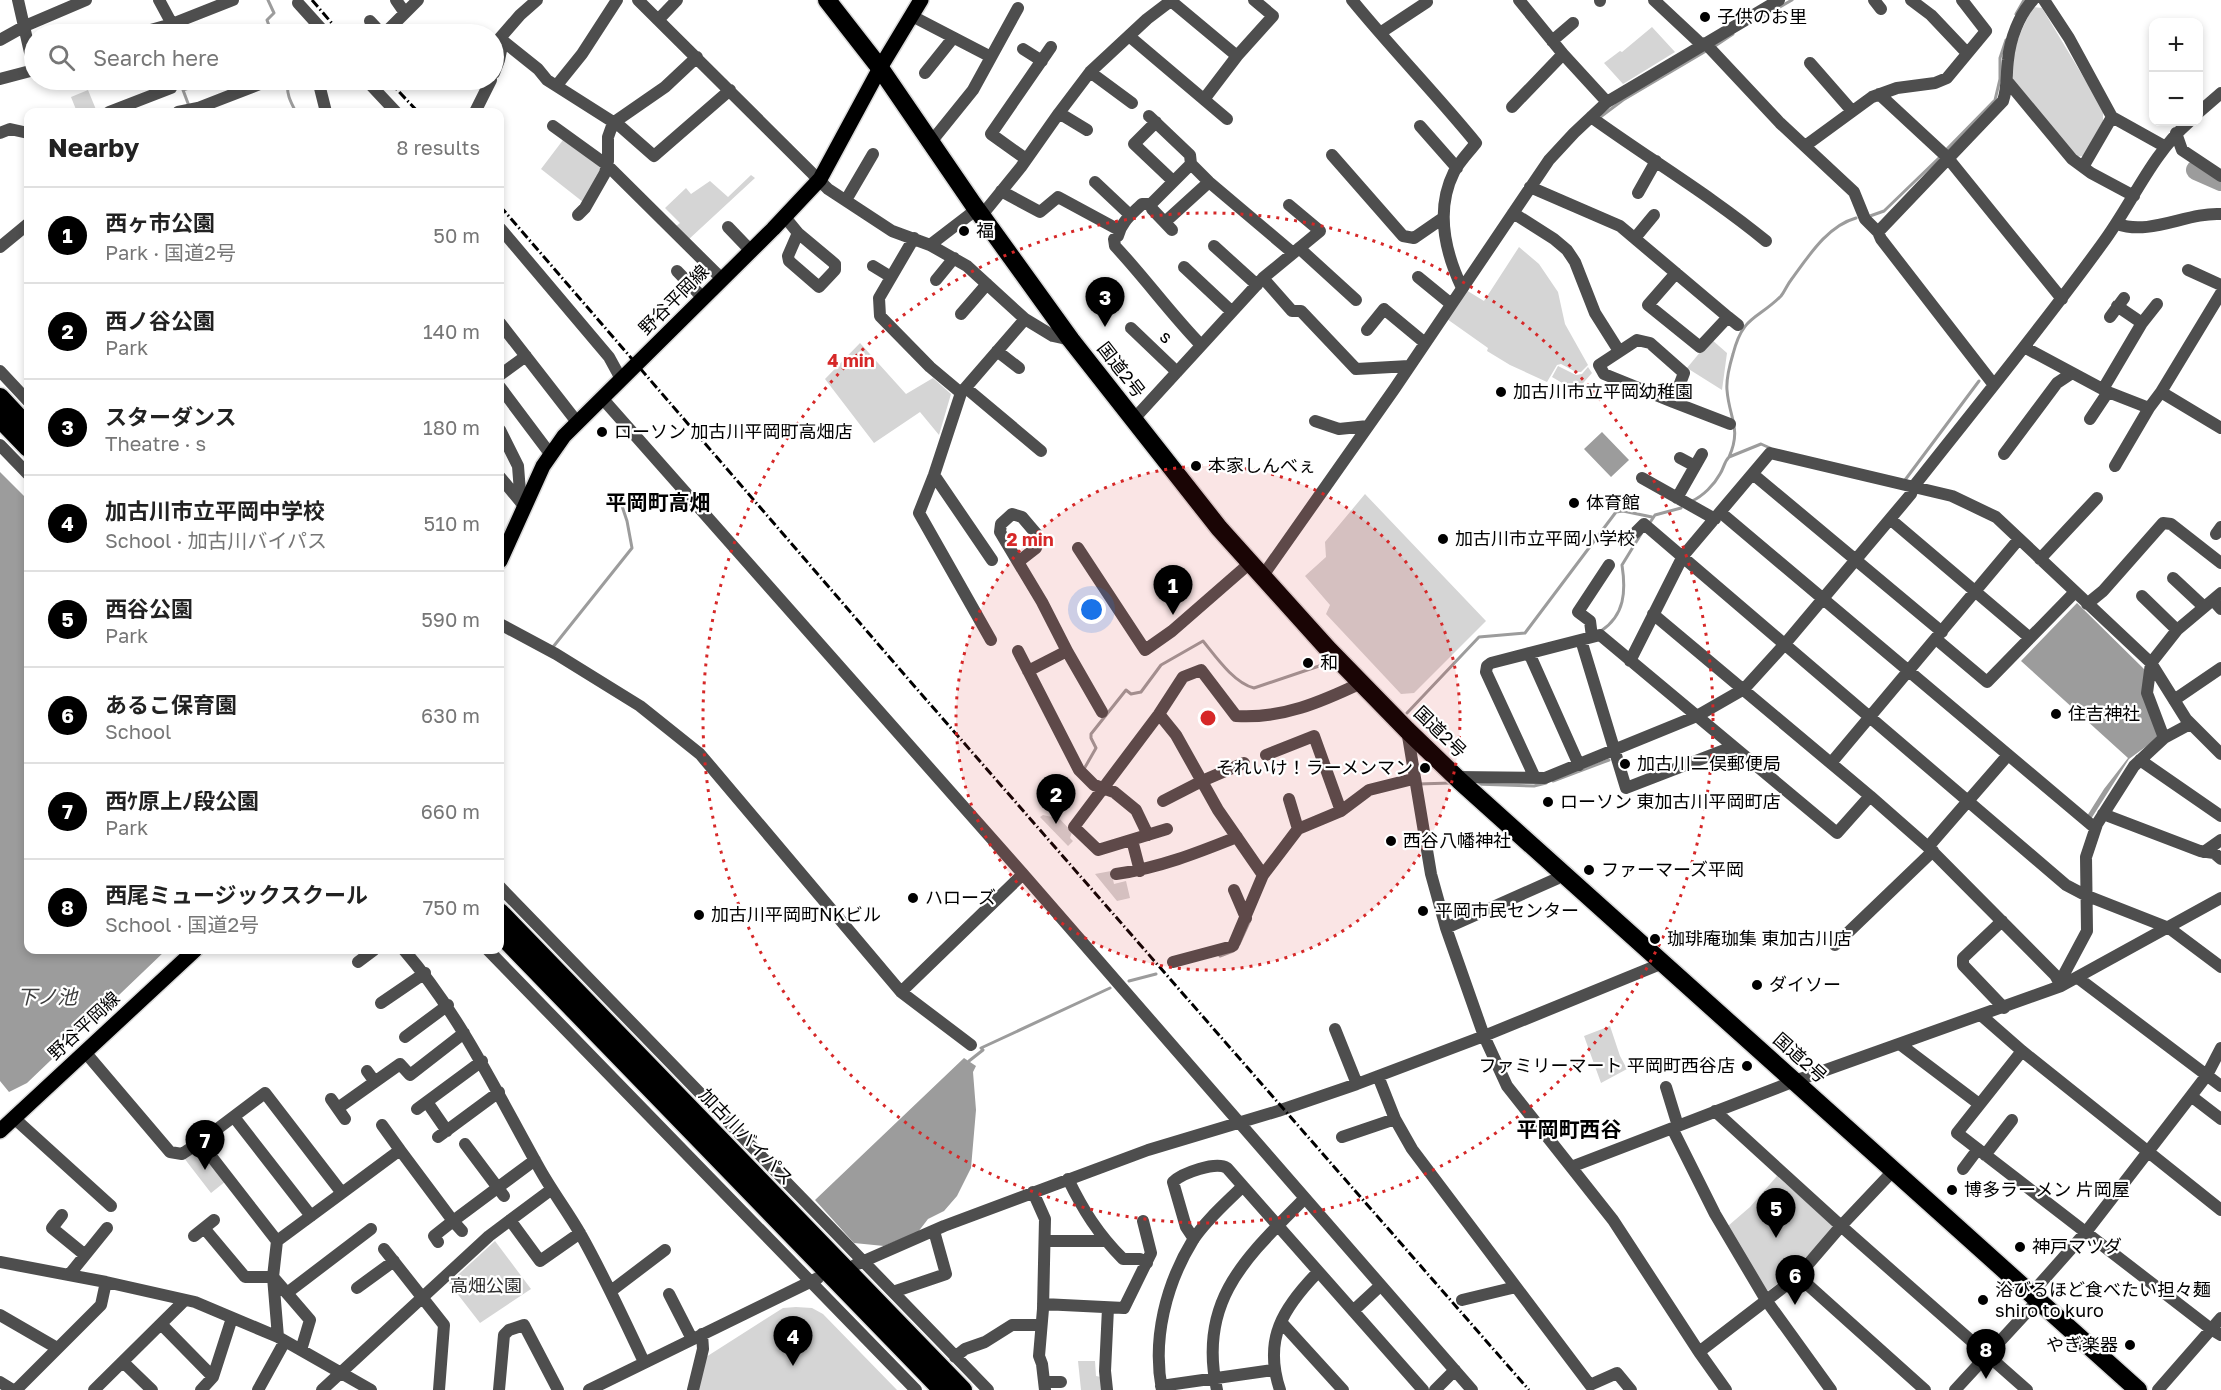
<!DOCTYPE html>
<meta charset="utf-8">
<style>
:root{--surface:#fff;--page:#f6f6f6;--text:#222;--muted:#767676;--line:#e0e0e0;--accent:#000}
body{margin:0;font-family:"Golos Text","Noto Sans JP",sans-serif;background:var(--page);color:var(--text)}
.controls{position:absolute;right:18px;top:18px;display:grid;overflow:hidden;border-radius:12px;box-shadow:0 3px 9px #0003}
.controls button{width:54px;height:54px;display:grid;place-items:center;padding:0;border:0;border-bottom:2px solid var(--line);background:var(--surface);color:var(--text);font:30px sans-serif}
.you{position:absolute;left:1092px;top:610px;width:21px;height:21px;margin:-15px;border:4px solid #fff;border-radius:50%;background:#1a73e8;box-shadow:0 0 0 9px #1a73e833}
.badge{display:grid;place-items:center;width:39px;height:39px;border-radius:50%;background:var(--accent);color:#fff;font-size:20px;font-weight:700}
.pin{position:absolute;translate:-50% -50px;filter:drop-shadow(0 2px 3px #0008)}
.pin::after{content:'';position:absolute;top:32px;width:21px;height:18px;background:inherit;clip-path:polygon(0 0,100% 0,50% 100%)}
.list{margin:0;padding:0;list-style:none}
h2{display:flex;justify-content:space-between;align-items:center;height:78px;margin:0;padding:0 24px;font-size:26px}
h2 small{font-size:20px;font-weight:400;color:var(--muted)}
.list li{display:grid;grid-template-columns:39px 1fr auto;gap:18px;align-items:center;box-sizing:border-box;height:96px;padding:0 24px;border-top:2px solid var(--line)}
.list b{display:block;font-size:22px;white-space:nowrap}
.list p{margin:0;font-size:20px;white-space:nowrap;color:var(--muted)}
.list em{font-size:20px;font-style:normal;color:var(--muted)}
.icon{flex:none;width:33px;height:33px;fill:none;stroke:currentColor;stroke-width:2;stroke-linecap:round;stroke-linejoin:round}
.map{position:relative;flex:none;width:2221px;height:1390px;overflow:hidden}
.search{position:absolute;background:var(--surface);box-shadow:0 3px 9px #0003;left:24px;top:24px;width:480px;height:66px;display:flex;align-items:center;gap:15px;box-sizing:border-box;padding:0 21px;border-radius:33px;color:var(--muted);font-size:22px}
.panel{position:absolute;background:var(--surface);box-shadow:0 3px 9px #0003;left:24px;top:108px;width:480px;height:846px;border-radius:12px}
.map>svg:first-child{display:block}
</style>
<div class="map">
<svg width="2221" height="1390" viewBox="0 0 2221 1390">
<rect width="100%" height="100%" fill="#fff"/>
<path fill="#d5d5d5" d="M2033,7L2042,8L2084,78L2103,107V121L2083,156L2075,157C2065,145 2014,86 2012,77C2008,57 2024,24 2033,7Z
M1652,27L1675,52L1623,84L1604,63L1620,51L1622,52Z
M88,90L97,112H77L71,97Z
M563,140L601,166L602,171L583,202L541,169Z
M751,175L755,178L688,240L675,227L680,223L665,208L686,188L691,194L710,181L728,197Z
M1519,247L1539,264L1558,292L1565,324L1588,365L1581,372H1576L1561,364L1557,365L1547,382L1510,365L1487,351L1488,348L1447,319L1466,290L1484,301Z
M1711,339L1727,353L1722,390L1687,368Z
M860,343L906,394L933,378L951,394L939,435L920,412L874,443L825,379Z
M1558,366L1576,375L1582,374L1588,367L1592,373L1576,391L1552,377Z
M1365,494L1486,621L1414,693L1401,694L1326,614L1330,605L1305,576L1326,557L1325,542Z
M1043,815L1052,817L1056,815L1072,832L1070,838L1073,841L1068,846L1040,817Z
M1111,871L1114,884L1126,881L1130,898L1117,901L1095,874Z
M1610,1026L1620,1056L1627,1069L1601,1083L1584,1036Z
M196,1149H202L226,1181L211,1193L184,1158Z
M1777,1176L1833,1225L1832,1230L1789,1275L1768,1291L1764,1289L1728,1226L1750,1207Z
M495,1241L531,1289L480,1323L449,1283Z
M796,1307L812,1308L823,1314L897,1390H698L706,1357L783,1308Z
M1078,1361H1095L1096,1376L1101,1377L1102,1390H1081Z"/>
<path fill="#9c9c9c" d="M1602,432L1629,460L1611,477L1584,449Z
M0,472L28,500V950H166L27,1083L9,1092L0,1081Z
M2077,603L2144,669L2159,737L2129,759L2091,819L2087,816L2104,789L2128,758L2021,661Z
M964,1058L976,1066L973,1072L976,1110L971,1168L957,1196L944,1211L928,1219L918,1232L884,1246L854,1243L815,1200Z"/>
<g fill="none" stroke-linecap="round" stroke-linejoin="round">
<path stroke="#9c9c9c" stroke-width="3" d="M268,0L274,13L267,20L272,34
M2016,14L2024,0
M1755,21L1792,0
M1715,46L1733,34
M288,81C286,93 290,101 296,112
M189,106L183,90L212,80
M1599,118L1623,100L1706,51
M1944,152L1995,100L2000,79V58L2006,40
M1870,216L1884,211L1940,157
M1729,457C1742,428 1729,418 1727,390C1726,379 1730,364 1733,354C1743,315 1757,320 1781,296C1785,291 1787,285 1791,280C1808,257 1827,226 1856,218
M1905,480L1979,381
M1692,501C1703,496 1714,485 1720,474C1724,468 1724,462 1729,457L1761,444L1770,448
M1649,524L1655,515L1681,508
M1601,631C1625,615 1626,591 1622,565L1641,534
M553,647L632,548L627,521L618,494
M1407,713L1479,637L1525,633L1616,512L1623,511L1652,517
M1084,769L1096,748L1091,738V734L1126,690L1131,694L1141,692L1161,665L1203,641C1216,657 1234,683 1254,688L1328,663
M1553,781L1609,760
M1418,784L1451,783
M1475,784L1534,786L1546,783
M1239,944L1250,920
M1220,956L1233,951
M1129,981L1156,974
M969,1061L983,1050L981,1048L1110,988"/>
<path stroke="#9c9c9c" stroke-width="20" d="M2196,170L2221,181"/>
<g stroke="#dbdbdb" stroke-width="18">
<path id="major" d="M500,561L543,466L564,436L773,229L820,179L880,68L921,0
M0,1131L195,950"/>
</g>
<g stroke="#dbdbdb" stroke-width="21">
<path id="highway" d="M827,0L880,68L973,204L1071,340L1219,528L1328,649L1407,730L1460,781L2138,1390
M0,397L28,427
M0,419L28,448
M500,912L963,1390
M500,934L942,1390"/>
</g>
<path stroke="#4e4e4e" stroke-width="12" d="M159,0L172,24
M396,0L405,13
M537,0L520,15L500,38L503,41L538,69L547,80L621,127L654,156L730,90
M638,0L828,189L892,231L930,245L967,266L1025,319L1053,336L1071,340
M1352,0C1392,49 1436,94 1476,143C1469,152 1459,162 1454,172C1435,210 1445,252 1462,288
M1519,0L1563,54L1607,102
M1654,0L1702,45
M1874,0L1881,9
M1911,0L1931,15L1967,53
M2044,0L2069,38L2112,117L2164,146
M1171,1L1237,56
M1600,1V0
M298,3L326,34
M912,16L991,57
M658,20L677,0
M370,21L382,34
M140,33L172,24L233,0
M1380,33L1427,2
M384,34L418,0
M1129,36L1227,119
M0,40L25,26L86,0
M1552,41L1573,23
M1705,43L1780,123L1854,192L1865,219L1878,232L1881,239L1994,385
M1023,49L1042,61
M1810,63L1852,111
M1090,72L1132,103
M494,73L499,60L503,41
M925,73L953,38
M0,79L34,70L18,0
M318,80L326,112
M366,80L396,112
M2008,82L2072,159L2091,173L2134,196
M557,85L582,54L617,0
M1879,94L1947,157L2062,299
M1205,98L1237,56L1273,16L1254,0
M1512,107L1563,54
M109,112L171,88L166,80
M178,112L198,108L270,80
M475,112L491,80
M1059,113L1087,130
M2198,113L2221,93
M1149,116L1190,155L1191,164L1209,182L1293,253
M1591,117C1649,159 1710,195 1766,241
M1156,122L1134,144L1173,181
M553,126L607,165L722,279
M1420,126L1457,168
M0,133L10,129L28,133
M2176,133L2182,150L2221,176
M931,142L973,90L1018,8
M1805,146L1872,97L1897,88L1935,83L1947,78L1986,31L1962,0
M1332,155L1403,236L1414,238L1443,218
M1026,159L991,134L1051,47
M1191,164L1151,204H1142C1132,214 1121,222 1118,236L1114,239L1115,246C1145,278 1170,313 1201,345
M2083,167L2112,117
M1095,182L1130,215
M1530,187L1620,226L1728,317L1700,347L1648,305L1676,273
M1001,191L1040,212L1058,197L1119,230
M1638,193L1656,161
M846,200L873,154
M1151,204L1152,209L1172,230
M1513,213L1554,239L1567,250L1575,262L1595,313L1619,351
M578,215L585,208L605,173L608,161V137L613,123L665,87L697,57
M982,215L1021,167L1059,113L1090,72L1147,19L1172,0
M784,216L798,233L835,264V270L819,287L789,261L788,256L798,233
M1165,222L1209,182
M2117,224C2151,236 2187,212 2221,214
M728,227L751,251
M500,228L609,357L621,379
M1878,232L2003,101C2008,86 2006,74 2008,60C2010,39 2019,15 2033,0
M914,238L879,298L880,316L930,367L961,393
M1635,238L1654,215
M930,245L977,209
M1214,246L1257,285
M0,247L28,224
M1299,248L1356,300
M873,266L891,277
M1184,267L1231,311
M2188,270L2221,285
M677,271L703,298
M1418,277L1451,304
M1263,278L1292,311H1301L1356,369L1409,366
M936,280L954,258
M2117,306L2142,323
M961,314L987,284
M1728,317L1738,325
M2110,317L2124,298
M500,323L577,422
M1131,328L1177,372
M1367,330L1384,309L1425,343
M1637,340L1650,343L1684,373L1673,402L1604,374L1599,365Z
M2024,347L2108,392L2149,408L2161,392L2221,428
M997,351L1019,368
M0,371L28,401
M500,375L526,356
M500,387L551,455
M966,388L1041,451
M2103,389L2142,323L2157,304
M2161,392L2221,293
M602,398L1023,874L1472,1390
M1673,402L1730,424
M2090,419L2108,392
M1133,420L1263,278L1320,231L1289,205
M1315,421L1339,429L1368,426
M500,430L518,466L520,492L524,506L500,477
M0,445L28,474
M2004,454L2057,383L2072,373
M1680,458L1695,466
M2115,466L2149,408
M934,475L992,560
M1754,475L1942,632
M1642,478L1715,519
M1677,498L1702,454
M1720,512L2095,828
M1890,519L2030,638
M1635,533L1644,524L2066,885L2085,895L2169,928L2221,967
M2216,534L2221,527
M1078,548L1145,650L1172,631L1250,563
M2040,559L2097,498
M1018,562L1036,548L1039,537L1022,517L1012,514L1001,524L1000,532L1042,602L1067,651L1102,712
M1262,577L1395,388L1549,160L1574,133L1607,102L1779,0
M2173,578L2203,606
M2142,596L2177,630
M2213,600L2221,609
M2087,604L2103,591L2163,523L2171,524L2221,563
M1653,614L1870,796L1928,847L2055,975L2061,986
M500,624L556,654L640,706L700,754L901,992L971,1045
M1592,637L1590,621L1578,612L1609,565
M1936,639L1987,682L2075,592
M991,640L919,513L934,475L961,393L1025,319
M1581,640L1626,788L1732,747
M1018,651L1079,770L1094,785L1114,792L1136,810L1148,835
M1529,653L1579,765
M1630,661L1683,556L1770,453L1952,496L1996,517L2151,663L2186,719L2221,754
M1028,671L1067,651
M2174,700L2221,668
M1159,714L1176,735L1218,810L1263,875
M1407,730L1431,874L1446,928L1484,1036L1507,1086L1613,1220L1699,1352L1726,1390
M2164,738L2190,724
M1266,755L1314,736L1341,811
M2140,760L2221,816
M1831,763L2019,539
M1456,777L1545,778L1697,716L1744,689L1784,645L1911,494L1914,486C1977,406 2042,327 2102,244C2132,204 2151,155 2189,122
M1535,778L1486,672L1487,666L1491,663L1600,635L1837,833L1870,796
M1289,799L1298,829
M1163,801L1202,781L1244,763
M2103,814L2200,851L2214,853L2221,859
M1167,829L1098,850L1074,827L1159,714L1183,677L1201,670L1236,716C1282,719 1321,702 1361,683
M1132,840L1140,871
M1928,847L2008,755
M2204,852L2221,840
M1116,874C1159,868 1197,853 1237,837
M500,887L988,1390
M1234,890L1246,918
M2002,921L1963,958V965L2004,1008
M1446,928L1556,879L1562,872
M1835,945L1933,851
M404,950C460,1015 496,1091 538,1166C551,1190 568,1212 581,1235C604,1276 624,1319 644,1362
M488,950L916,1390
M358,962L374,950
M1173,962L1233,946L1263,875L1298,829L1341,811L1369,790L1413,779
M2078,978L2221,1086
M2061,986L2063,976L2087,931L2086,857L2097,824L2134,766L2164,738L2147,693L2151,663L2177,630L2221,593
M901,992L1023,874
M381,1003L425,973
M1982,1016L2022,1051L2221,1210
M1335,1029L1357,1084
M405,1037L448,1005
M1901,1045L1979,1104
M2022,1051L1957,1133L2211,1329L2221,1335
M85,1052L170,1152L182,1154L200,1142
M367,1071L375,1082
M1378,1076L1395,1119L1412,1149L1590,1385L1617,1373L1631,1390
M1666,1087L1678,1126
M2191,1096L2221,1119
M331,1099L345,1119
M427,1102L447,1131
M338,1108L400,1064L410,1075L464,1033
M417,1109L482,1061
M1715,1111L1841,1226L2027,1390
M234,1117L311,1216
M14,1118L111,1206
M382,1125L400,1150
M1672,1128L1715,1214L1766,1300L1831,1390
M438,1137L499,1092
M1342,1137L1395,1119
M465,1144L504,1196
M1985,1155L2012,1120
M1571,1167L1795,1081L2061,986L2221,898
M1963,1169L1978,1149
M1068,1179C1083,1210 1098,1234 1123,1259H1140L1147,1263
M1033,1192L1045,1219L1043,1309L1039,1356L1042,1364L1045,1390
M342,1193L400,1150L453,1221L535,1160
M62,1215L52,1228L85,1255
M510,1220L540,1261L580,1233
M204,1228L245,1277H273L310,1320L301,1350
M194,1236L214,1220
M1194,1239L1186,1227L1173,1182C1182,1173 1216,1161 1227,1168L1423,1390
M277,1241L342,1193L265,1093L200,1142L277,1241L273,1277L278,1337
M1045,1241H1105
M438,1242L434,1236L453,1221L462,1231
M384,1249L444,1325L439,1390
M0,1262L106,1282L195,1302L278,1337L371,1390
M855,1265L944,1226L1148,1150L1278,1111L1357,1084L1484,1036L1663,963
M69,1275L107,1228
M1798,1276L1925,1390
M357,1288L394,1261
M611,1291L665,1250
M893,1292L946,1274L934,1231
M287,1293L371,1229
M669,1294L692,1339
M2031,1294L2086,1232L2191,1096L2207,1075L2221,1048
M1462,1300L1516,1287
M1043,1304L1124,1308L1151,1253L1143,1221
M1353,1311L1380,1286
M0,1315L57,1348
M1281,1322L1343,1390
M161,1324L213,1377
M1699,1352L1798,1276L1841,1226L1893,1171
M955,1357L965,1349L985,1342L1012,1325H1041
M123,1362L152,1390
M0,1382L13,1390
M1044,1382H1061
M1161,1386L1273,1370
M16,1390L101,1305L106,1282
M94,1390L185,1300
M201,1390L213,1377L232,1318
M258,1390L285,1341
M322,1390L489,1236L552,1189
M499,1390L504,1335L509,1330L524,1325L558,1390
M589,1390L818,1278
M693,1390L703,1349L702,1334
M1107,1390L1105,1371L1108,1308
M1162,1390C1152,1339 1166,1284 1193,1240C1206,1220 1226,1203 1243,1186
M1217,1390C1197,1300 1247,1257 1304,1199
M1280,1390C1263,1339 1283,1308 1318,1272
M1435,1390L1455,1370
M1955,1390L2038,1300
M2158,1390L2221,1318"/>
<use href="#major" stroke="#000" stroke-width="15"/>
<use href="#highway" stroke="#000" stroke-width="18"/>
<path stroke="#000" stroke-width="3" stroke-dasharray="9 3 1.5 3" stroke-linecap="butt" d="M312,0L341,34
M388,80L418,112
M500,206L916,688L1529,1390"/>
</g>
<circle cx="1208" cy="718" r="252" fill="#d62828" fill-opacity=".12"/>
<g fill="none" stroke="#d62828" stroke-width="3" stroke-dasharray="3 6">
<circle cx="1208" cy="718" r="252"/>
<circle cx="1208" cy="718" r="505"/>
</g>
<g fill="#000" stroke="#fff" stroke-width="2">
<circle cx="1705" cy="17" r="6"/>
<circle cx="964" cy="231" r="6"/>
<circle cx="1501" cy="392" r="6"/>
<circle cx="602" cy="432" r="6"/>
<circle cx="1196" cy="466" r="6"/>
<circle cx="1574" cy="503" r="6"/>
<circle cx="1443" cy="539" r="6"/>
<circle cx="1308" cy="663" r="6"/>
<circle cx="2056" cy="714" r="6"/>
<circle cx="1625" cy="764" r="6"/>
<circle cx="1425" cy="768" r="6"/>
<circle cx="1548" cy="802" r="6"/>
<circle cx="1391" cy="841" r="6"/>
<circle cx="1589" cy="870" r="6"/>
<circle cx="913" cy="898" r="6"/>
<circle cx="1423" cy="911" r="6"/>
<circle cx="699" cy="915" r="6"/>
<circle cx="1655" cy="939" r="6"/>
<circle cx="1757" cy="985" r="6"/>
<circle cx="1747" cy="1066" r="6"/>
<circle cx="1952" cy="1190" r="6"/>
<circle cx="2020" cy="1247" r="6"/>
<circle cx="1983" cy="1300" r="6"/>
<circle cx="2130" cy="1345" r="6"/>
</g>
<g text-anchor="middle" stroke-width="4.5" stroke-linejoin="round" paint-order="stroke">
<g font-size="18" fill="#000" stroke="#fff" text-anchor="start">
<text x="1717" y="23">子供のお里</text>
<text x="976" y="237">福</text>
<text x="1513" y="398">加古川市立平岡幼稚園</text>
<text x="614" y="438">ローソン 加古川平岡町高畑店</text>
<text x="1208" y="472">本家しんべぇ</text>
<text x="1586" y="509">体育館</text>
<text x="1455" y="545">加古川市立平岡小学校</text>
<text x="1320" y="669">和</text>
<text x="2068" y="720">住吉神社</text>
<text x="1637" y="770">加古川二俣郵便局</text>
<text x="1413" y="774" text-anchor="end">それいけ！ラーメンマン</text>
<text x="1560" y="808">ローソン 東加古川平岡町店</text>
<text x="1403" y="847">西谷八幡神社</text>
<text x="1601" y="876">ファーマーズ平岡</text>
<text x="925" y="904">ハローズ</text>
<text x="1435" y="917">平岡市民センター</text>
<text x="711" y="921">加古川平岡町NKビル</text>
<text x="1667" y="945">珈琲庵珈集 東加古川店</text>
<text x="1769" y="991">ダイソー</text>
<text x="1735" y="1072" text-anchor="end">ファミリーマート 平岡町西谷店</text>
<text x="1964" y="1196">博多ラーメン 片岡屋</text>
<text x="2032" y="1253">神戸マツダ</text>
<text x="1995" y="1296">浴びるほど食べたい担々麺<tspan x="1995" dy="21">shiro to kuro</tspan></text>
<text x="2118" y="1351" text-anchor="end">やぎ楽器</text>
</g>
<g font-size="18" fill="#000" stroke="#fff">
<text transform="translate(674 300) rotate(-45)" y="6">野谷平岡線</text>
<text transform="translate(1166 337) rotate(44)" y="6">s</text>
<text transform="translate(1121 370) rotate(52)" y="6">国道2号</text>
<text transform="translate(1440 732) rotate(44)" y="6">国道2号</text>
<text transform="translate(84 1026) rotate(-43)" y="6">野谷平岡線</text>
<text transform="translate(1800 1058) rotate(42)" y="6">国道2号</text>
<text transform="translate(746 1137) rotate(46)" y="6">加古川バイパス</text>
</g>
<g font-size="18" fill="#2c2c2c" stroke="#fff">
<text x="486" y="1292">高畑公園</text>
</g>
<g font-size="20" font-style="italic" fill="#3d3d3d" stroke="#fff">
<text x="47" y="1004">下ノ池</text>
</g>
<g font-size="21" font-weight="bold" fill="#000" stroke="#fff">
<text x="658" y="510">平岡町高畑</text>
<text x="1569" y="1137">平岡町西谷</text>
</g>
</g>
<circle cx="1208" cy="718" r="9" fill="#d62828" stroke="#fff" stroke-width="3"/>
<g font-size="18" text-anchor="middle" font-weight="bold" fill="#d62828" stroke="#fff" stroke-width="4.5" stroke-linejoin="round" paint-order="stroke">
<text x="851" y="367">4 min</text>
<text x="1030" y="546">2 min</text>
</g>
</svg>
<div class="controls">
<button>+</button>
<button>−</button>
</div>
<div class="you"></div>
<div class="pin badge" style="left:1173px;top:615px">1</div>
<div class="pin badge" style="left:1056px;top:824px">2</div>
<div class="pin badge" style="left:1105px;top:327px">3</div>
<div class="pin badge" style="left:793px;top:1366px">4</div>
<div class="pin badge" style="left:1776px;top:1238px">5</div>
<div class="pin badge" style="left:1795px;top:1305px">6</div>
<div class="pin badge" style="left:205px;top:1170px">7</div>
<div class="pin badge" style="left:1986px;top:1379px">8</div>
<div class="search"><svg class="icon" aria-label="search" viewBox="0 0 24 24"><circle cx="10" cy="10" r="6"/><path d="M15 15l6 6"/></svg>Search here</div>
<section class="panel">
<h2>Nearby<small>8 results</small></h2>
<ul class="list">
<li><span class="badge">1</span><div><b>西ヶ市公園</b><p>Park · 国道2号</p></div><em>50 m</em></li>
<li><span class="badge">2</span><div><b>西ノ谷公園</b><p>Park</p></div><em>140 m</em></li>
<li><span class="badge">3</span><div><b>スターダンス</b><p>Theatre · s</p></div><em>180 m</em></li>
<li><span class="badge">4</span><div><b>加古川市立平岡中学校</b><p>School · 加古川バイパス</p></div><em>510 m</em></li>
<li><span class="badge">5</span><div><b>西谷公園</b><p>Park</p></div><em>590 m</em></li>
<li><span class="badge">6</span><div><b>あるこ保育園</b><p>School</p></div><em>630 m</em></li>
<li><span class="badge">7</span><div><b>西ｹ原上ﾉ段公園</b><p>Park</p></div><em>660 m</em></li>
<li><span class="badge">8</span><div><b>西尾ミュージックスクール</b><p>School · 国道2号</p></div><em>750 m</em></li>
</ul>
</section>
</div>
